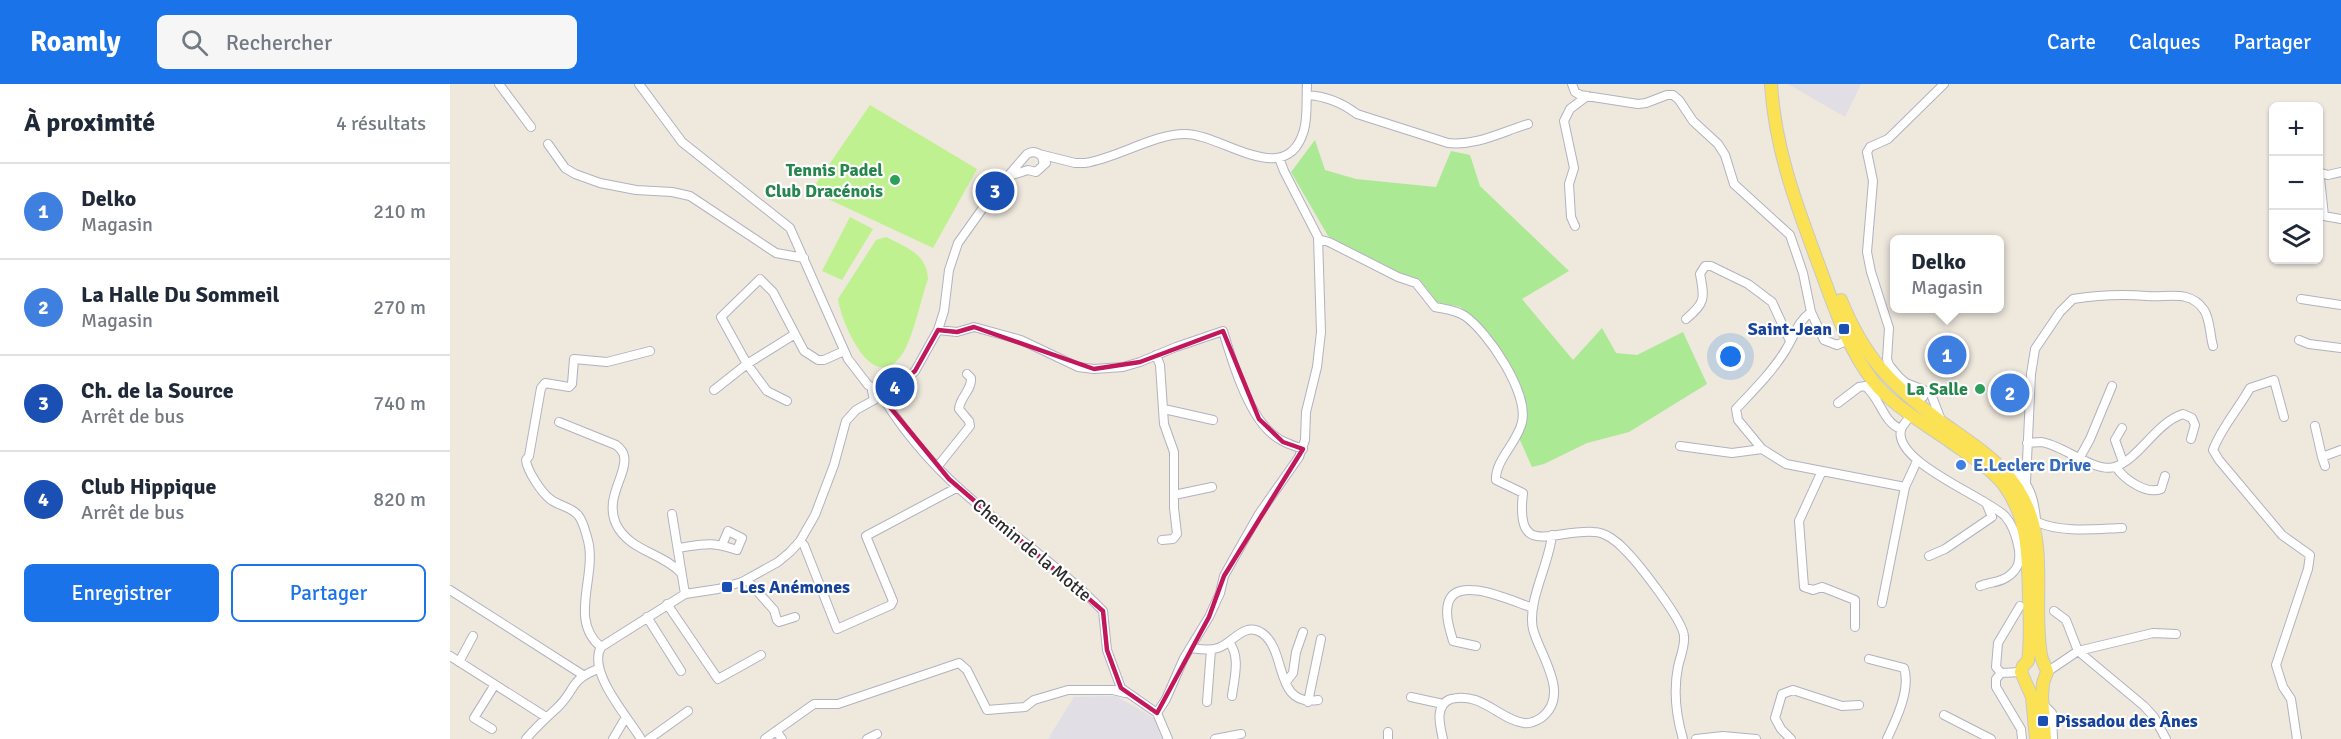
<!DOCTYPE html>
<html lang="fr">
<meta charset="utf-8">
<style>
:root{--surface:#fff;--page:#f6f6f7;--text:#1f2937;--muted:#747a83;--line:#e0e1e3;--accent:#1a73e8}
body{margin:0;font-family:Signika,sans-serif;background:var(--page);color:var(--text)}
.controls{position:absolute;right:18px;top:18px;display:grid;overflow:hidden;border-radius:9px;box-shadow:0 2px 4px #0004}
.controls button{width:54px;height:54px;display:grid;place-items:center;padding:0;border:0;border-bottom:2px solid var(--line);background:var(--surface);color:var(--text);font:30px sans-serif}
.you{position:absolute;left:1281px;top:273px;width:21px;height:21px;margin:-15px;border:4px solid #fff;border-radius:50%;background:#1a73e8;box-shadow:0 0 0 9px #1a73e833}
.badge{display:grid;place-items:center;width:39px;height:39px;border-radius:50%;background:var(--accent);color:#fff;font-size:20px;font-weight:700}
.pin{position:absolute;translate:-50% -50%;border:3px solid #fff;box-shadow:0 2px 6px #0006}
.popup{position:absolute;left:1440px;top:151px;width:114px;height:78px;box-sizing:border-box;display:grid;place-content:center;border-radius:9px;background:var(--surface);filter:drop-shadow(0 2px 4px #0005);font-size:20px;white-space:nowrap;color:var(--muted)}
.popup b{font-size:22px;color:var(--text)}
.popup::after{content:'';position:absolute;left:50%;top:100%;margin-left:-12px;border:12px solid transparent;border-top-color:var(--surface)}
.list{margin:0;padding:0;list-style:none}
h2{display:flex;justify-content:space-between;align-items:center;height:78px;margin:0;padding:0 24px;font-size:26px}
h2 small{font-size:20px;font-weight:400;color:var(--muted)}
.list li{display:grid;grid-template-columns:39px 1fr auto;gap:18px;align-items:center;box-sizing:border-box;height:96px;padding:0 24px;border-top:2px solid var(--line)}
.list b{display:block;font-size:22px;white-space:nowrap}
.list p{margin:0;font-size:20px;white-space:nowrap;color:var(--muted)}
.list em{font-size:20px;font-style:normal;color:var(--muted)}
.actions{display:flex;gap:12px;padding:18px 24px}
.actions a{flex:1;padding:14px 0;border:2px solid var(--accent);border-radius:9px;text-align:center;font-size:21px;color:var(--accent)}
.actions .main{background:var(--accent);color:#fff}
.icon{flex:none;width:33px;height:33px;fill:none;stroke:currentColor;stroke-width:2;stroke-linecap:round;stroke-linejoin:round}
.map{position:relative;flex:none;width:1891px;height:655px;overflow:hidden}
header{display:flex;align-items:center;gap:36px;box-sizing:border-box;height:84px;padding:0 30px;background:var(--accent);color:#fff}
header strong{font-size:28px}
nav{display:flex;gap:33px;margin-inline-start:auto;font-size:21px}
.search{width:420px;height:54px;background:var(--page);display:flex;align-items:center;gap:15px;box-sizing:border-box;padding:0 21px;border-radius:9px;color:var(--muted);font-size:22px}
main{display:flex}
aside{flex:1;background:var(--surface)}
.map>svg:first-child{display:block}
</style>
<header>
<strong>Roamly</strong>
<div class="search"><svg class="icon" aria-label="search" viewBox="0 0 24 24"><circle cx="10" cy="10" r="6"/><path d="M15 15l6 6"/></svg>Rechercher</div>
<nav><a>Carte</a><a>Calques</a><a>Partager</a></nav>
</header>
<main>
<aside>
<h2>À proximité<small>4 résultats</small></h2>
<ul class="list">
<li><span class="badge" style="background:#3f7fe0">1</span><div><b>Delko</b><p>Magasin</p></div><em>210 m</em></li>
<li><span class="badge" style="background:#3f7fe0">2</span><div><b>La Halle Du Sommeil</b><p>Magasin</p></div><em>270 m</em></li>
<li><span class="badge" style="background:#1a4fb4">3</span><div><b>Ch. de la Source</b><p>Arrêt de bus</p></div><em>740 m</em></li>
<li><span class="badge" style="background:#1a4fb4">4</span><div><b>Club Hippique</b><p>Arrêt de bus</p></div><em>820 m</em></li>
</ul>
<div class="actions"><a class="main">Enregistrer</a><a>Partager</a></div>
</aside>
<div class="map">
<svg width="1891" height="655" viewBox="0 0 1891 655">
<rect width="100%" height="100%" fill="#eee8dd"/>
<path fill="#e1dee6" d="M1338,0H1411L1395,33Z
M666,612L704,634L712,655H598L624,613Z"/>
<path fill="#abe995" d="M865,56L875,86L906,95L986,103L1001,67L1020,71L1030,102L1119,187L1072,215L1123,276L1152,244L1166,269L1187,271L1233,248L1257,300L1179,348L1137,359L1094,380L1082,383L1069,354L1076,331L1060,282L1032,241L1010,223L987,218L969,195L950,189L878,152L841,88Z"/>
<path fill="#c0f190" d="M420,21L527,85L483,164L361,107Z
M400,133L423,145L392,196L372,187Z
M436,153C456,163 477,170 478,195C471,214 462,260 450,273C421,310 391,237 388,215L426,156Z"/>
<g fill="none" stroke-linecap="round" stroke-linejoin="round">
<g stroke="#b1b2c0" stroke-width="10">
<path id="street" d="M49,0L81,43
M189,0L232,58L340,144L398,275L418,301L423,304
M1122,0L1125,8L1130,11L1188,20L1196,19L1217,11H1223L1229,16L1243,37L1268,60L1275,71L1284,100L1340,151L1353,189L1361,228L1374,256L1387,261L1398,256
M857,11C876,12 891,18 907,30L998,59C1027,62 1051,48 1078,40
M98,60L115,84L125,90L150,99L186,106L222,108L240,112L326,169L354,174
M589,70L625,79H635C668,74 703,50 735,50C772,50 837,107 854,46C858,32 856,14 857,0
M1868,88L1878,91L1891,88
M562,91L578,86L586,88L596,79
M1870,94L1874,132L1891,135
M1824,96V99
M1125,142L1121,133L1119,100L1124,84L1114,37L1120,25L1137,12
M868,155L879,158L948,193L966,199L985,223C995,225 1006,226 1015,232C1038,248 1079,309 1072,338C1068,358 1045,376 1046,396L1073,409C1065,476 1102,445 1144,448C1155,448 1168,458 1175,466C1188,479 1233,536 1234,552C1235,563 1230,573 1228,583C1223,608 1226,631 1233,655
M1851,215L1891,221
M1236,235C1255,219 1255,215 1250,190L1255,182H1261L1298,200L1322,218L1340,257
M488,246L507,248L524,243L571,256L628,283L644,285L673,283L690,278L726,263L773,247C782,277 797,327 820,348C829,357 841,361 853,365
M1849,256L1859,260L1891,264
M706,271L710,281L714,340L724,368V424L727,450L723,455L712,456
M264,306L297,280L345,250
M440,307L455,298L465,287L488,246L494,227L499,186L508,159L545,107L577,70C586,65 595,71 593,81
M1476,307L1456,299L1449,293L1439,281L1437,275L1439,244L1421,188L1417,168L1423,97L1417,68L1420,63L1438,55L1494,0
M424,316L422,307L425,302L434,301L440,307
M337,317L317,307L297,280L271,233L310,195L323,208L354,267L368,276H374L394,267
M435,317C459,355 492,391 527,420C569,456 615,487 653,527L657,566L671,604L707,629L718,655
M1464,317L1473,313L1476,307L1481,310L1491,336
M1388,319L1409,303L1415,302C1430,313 1433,339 1451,345
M714,325L763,336
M1461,331C1458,336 1452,341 1451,346C1443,378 1536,413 1555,432C1563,441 1567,454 1569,466C1570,476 1569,484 1560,491C1553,498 1540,498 1530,502
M1834,333L1824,296L1800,304C1789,324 1771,344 1763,366L1769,376L1832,451L1860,471L1858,485L1826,581L1833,603L1841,615L1847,655
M109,338L166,361C170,364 173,367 174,372C178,390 154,413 166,440C179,467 213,469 231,489
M1865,342L1872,373L1891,366
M1672,344L1665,356L1673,378
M1577,359C1581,359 1586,358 1591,358C1611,360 1645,389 1664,383C1689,376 1705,339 1733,330L1742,334L1745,341L1741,355
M1230,362L1282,369L1312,365L1336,380L1455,403
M1312,365L1288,336L1286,325C1303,307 1322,288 1335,267C1344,253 1347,238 1361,228
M1872,373L1875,382
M1629,375L1640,355L1662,302
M488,382L520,342L519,337L509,325C510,313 522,306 521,294L517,290
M1666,383C1674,395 1696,411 1711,405L1715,392
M1372,387L1349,437L1354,503L1363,506L1372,503L1405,516V543
M1557,389L1566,387C1580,402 1584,415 1586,435
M1576,398L1581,290L1585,265L1610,228L1623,215C1648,211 1672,210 1697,212C1717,214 1740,205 1754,226C1760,234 1760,252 1763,262
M724,411L762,403
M222,430L235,510
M1587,438C1612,449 1645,445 1672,444
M350,457L354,461L387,545L441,521L443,517L416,452L508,403
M228,464C255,460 260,457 287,466L292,454L278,447L272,461
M1479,472L1495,465L1542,433L1537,421
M297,496L324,526L327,536L329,538L345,533
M0,506L133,591
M1432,519L1455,403L1467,377
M217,520L268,595L311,571
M1604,527L1616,536L1628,567L1694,622L1704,633L1716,655
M197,533L231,587
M779,558C791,573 784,595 782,612
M1026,562L1003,557C1000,546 995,532 998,520C1005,489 1064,518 1083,524
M151,563C117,535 149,490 137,453C135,446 133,437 128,431C121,423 109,422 100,415C92,409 77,387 76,376L79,372L91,304L95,299L119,303L122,300L124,275L157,278L200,267
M740,564C749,565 759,567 768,564C782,560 794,537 812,549C838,567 823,623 868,616
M0,572L96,633
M1419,575L1454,584C1461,605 1446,636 1437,655
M9,578L23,552
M1571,588L1551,589L1546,595V603L1571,645L1572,655
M1597,588L1628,567L1703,549L1726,550
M1551,589L1546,583L1548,559L1570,522
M836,598L843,589L846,568L853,548
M961,613L993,620
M757,618L761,566
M858,618L871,555
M1592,619L1602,629L1603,655
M707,629L716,615L734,574L759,533L770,509L774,492L784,474L809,430L849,373L855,356L856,328L867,283L871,248L868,153L834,87L829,74
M1494,631L1541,655
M42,645L24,634L44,602
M326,647L364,620H388L509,579L517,586L537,626L575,623L584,616L618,606H663L675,609
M76,655C86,643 96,634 107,624C126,606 119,596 148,585
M163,655L176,633
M191,655C178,633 137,588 151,563L235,510L268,505L292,498L328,478L340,468L350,457L365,431L384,381L396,337L406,326L424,316
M199,655L238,627
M315,655L326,647L332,655
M417,655L427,650
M765,655L791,650
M938,655V648
M993,655C990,642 984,621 1001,615C1031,607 1050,636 1074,639C1080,640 1086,637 1091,634C1122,611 1089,570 1083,545C1077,517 1099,481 1102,451
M1246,655L1273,652L1306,655
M1341,655L1331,645L1325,634L1332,610L1343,606L1392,622L1409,621"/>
</g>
<g stroke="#c8c8c8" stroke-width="14">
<path id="primary" d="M1321,0C1325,67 1348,125 1371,187C1385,225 1398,265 1423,297C1443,322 1472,338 1498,356C1517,370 1539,382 1554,401C1579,435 1578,474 1579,514C1580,535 1581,556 1578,577L1573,582L1571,588L1582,613L1586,655
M1391,216C1414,273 1441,301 1490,337C1522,360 1554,378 1573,414C1599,463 1582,519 1591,571C1592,578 1596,582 1597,588L1593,599L1592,613L1595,655"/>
</g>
<use href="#street" stroke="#fff" stroke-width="8"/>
<use href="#primary" stroke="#fbe255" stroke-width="12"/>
</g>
<path fill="none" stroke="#c2185b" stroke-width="4.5" stroke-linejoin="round" d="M524,243L644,285L690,278L773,247L809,335L833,358L853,365L774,492L759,533L707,629L671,604L657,566L653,527L499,395L435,317L440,307L465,287L488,246L507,248Z"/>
<g fill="#2e9e5b" stroke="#fff" stroke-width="2">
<circle cx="445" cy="96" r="6"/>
<circle cx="1530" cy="305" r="6"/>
</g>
<g fill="#1a4fb4" stroke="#fff" stroke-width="2">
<rect x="1388" y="239" width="12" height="12" rx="3"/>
<rect x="271" y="497" width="12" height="12" rx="3"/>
<rect x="1587" y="631" width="12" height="12" rx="3"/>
</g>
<circle fill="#3f7fe0" stroke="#fff" stroke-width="2" cx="1511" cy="381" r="6"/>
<g text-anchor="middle" stroke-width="4.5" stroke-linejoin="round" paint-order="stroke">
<g font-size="18" font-weight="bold" fill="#27864d" stroke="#fff" text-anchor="end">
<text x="433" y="92">Tennis Padel<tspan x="433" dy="21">Club Dracénois</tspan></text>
<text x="1518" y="311">La Salle</text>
</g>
<g font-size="18" font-weight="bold" fill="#164399" stroke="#fff" text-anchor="start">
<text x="1382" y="251" text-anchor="end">Saint-Jean</text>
<text x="289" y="509">Les Anémones</text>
<text x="1605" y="643">Pissadou des Ânes</text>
</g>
<g font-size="18" font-weight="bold" fill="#366cbe" stroke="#fff" text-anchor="start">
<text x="1523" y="387">E.Leclerc Drive</text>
</g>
<g font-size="18" fill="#2b2b2b" stroke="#fff">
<text transform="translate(582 466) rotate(40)" y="6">Chemin de la Motte</text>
</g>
</g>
</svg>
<div class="controls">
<button>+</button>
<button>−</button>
<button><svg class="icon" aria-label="layers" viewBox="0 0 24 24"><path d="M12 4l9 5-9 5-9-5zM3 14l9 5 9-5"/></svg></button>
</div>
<div class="you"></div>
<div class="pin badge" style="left:1497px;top:271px;background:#3f7fe0">1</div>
<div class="popup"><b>Delko</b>Magasin</div>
<div class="pin badge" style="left:1560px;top:309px;background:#3f7fe0">2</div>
<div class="pin badge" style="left:545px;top:107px;background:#1a4fb4">3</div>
<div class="pin badge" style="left:445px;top:303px;background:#1a4fb4">4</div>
</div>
</main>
